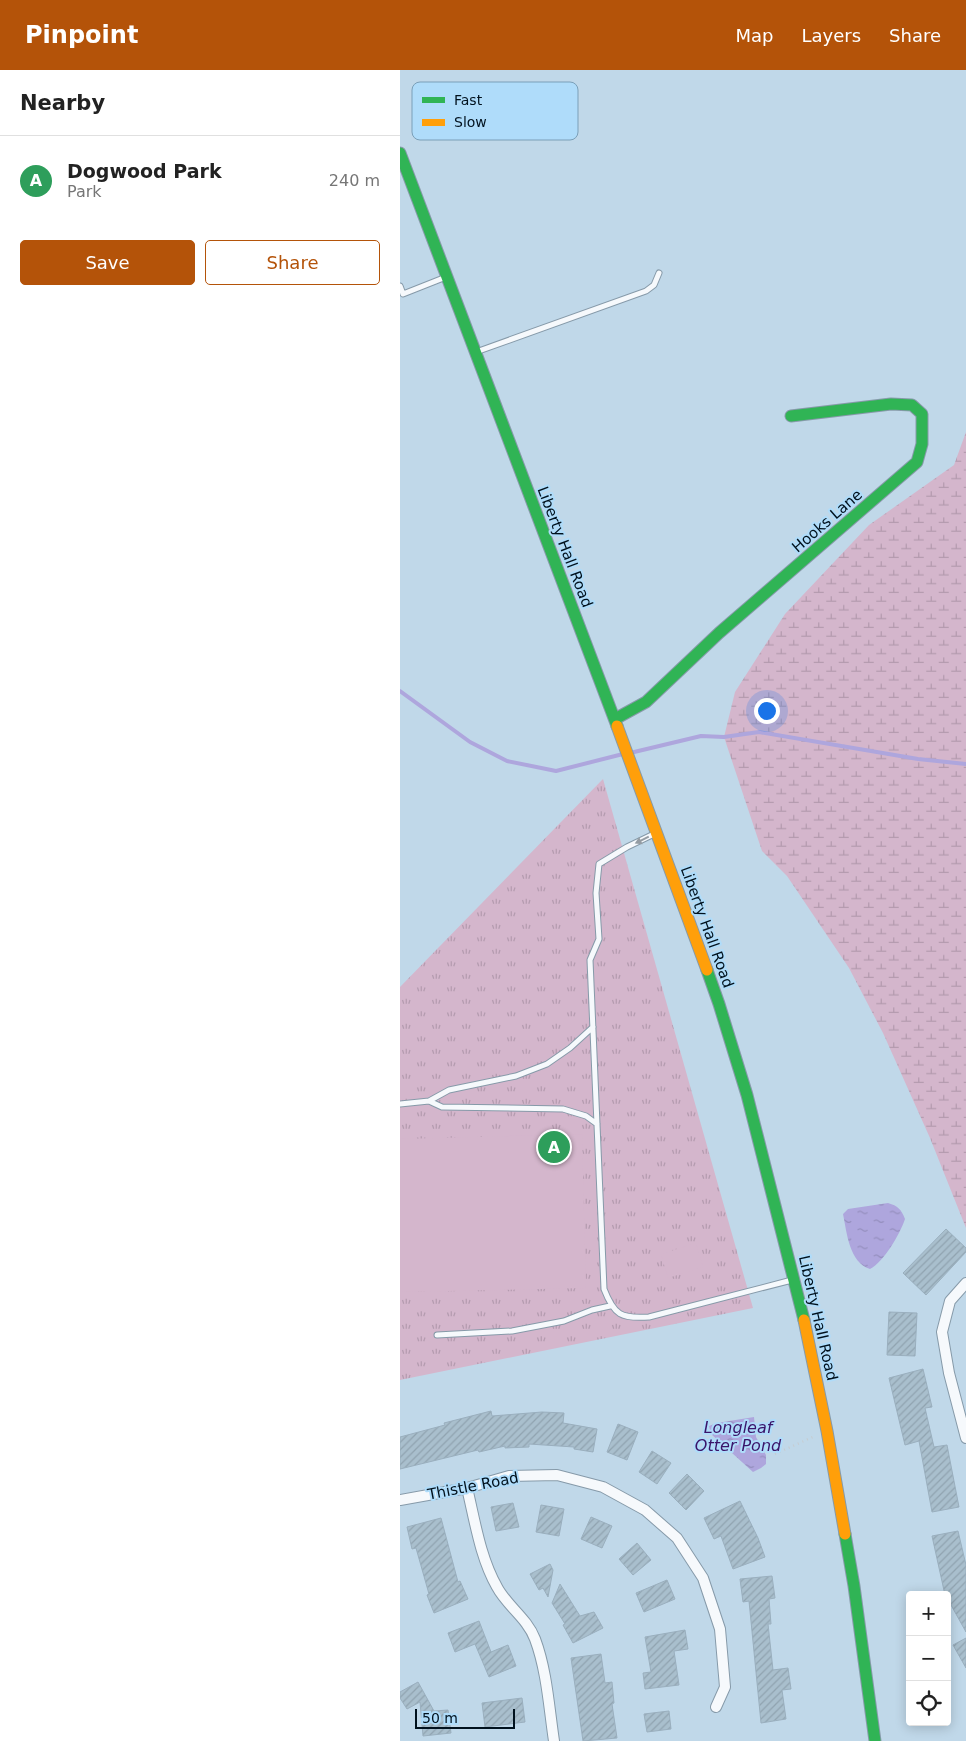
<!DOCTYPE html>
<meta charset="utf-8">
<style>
:root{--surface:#fff;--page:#f2f2f2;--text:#222;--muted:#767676;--line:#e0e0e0;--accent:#b45309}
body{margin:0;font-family:"DejaVu Sans",sans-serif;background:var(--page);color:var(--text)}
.controls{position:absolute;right:15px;bottom:15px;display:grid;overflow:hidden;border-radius:5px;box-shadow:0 2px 12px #0003}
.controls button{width:45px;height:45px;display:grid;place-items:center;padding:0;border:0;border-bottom:1px solid var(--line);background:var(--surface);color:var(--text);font:25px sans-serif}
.scale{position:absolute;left:15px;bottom:12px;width:100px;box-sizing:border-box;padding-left:5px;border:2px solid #00111d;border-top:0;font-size:14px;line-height:18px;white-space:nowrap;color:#00111d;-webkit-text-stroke:4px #afdcfa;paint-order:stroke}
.you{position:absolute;left:366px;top:640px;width:18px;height:18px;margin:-12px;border:4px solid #fff;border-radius:50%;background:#1a73e8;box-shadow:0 0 0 8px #1a73e833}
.badge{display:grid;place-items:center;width:32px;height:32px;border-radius:50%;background:var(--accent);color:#fff;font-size:16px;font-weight:700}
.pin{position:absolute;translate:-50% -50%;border:2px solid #fff;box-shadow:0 1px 5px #0006}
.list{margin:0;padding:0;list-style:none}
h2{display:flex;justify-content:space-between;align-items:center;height:65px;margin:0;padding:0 20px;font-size:21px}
h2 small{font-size:16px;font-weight:400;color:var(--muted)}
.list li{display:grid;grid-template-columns:32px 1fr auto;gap:15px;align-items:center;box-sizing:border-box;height:90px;padding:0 20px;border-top:1px solid var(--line)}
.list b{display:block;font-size:19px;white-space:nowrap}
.list p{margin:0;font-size:16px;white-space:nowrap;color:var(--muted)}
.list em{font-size:16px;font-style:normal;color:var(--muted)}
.actions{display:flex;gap:10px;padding:15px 20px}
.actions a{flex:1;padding:11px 0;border:1px solid var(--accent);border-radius:5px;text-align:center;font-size:18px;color:var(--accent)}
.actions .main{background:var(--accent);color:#fff}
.icon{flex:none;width:28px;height:28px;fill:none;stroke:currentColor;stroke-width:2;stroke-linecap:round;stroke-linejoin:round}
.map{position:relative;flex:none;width:566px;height:1671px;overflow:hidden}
header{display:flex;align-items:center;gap:30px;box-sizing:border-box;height:70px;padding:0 25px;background:var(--accent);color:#fff}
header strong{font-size:24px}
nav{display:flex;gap:28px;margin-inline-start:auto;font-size:18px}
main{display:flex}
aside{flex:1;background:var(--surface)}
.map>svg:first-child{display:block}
</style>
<header>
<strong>Pinpoint</strong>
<nav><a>Map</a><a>Layers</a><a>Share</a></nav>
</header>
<main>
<aside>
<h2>Nearby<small></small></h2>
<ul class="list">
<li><span class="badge" style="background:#2e9e5b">A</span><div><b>Dogwood Park</b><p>Park</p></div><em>240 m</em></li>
</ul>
<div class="actions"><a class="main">Save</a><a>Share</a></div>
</aside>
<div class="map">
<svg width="566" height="1671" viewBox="0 0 566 1671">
<defs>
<pattern id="wetland-marsh" width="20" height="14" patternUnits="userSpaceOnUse" patternTransform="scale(1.25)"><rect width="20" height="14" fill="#d4b6cc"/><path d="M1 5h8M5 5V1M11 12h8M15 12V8" fill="none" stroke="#b49baf"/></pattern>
<pattern id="park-tufts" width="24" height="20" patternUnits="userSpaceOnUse" patternTransform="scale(1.25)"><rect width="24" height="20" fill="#d4b6cc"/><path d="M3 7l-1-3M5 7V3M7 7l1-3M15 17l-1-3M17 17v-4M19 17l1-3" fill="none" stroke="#b49baf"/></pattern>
<pattern id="water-ripples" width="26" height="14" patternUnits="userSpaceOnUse" patternTransform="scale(1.25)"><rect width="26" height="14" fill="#aea6dd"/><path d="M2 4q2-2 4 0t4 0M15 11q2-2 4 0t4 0" fill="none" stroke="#948ebd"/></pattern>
<pattern id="building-hatch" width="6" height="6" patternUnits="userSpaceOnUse" patternTransform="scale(1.25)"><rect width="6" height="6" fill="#a9bfcd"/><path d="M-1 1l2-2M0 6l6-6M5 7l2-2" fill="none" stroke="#90a3b0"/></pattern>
</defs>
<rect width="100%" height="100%" fill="#c0d8e9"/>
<path fill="url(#wetland-marsh)" d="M566,362V1158L530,1068L483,963L449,898L387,806L362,781L324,667L335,622L385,544L469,455L554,395Z"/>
<path fill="url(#park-tufts)" d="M203,709L353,1238L0,1310V917Z"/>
<path fill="#d4b6cc" d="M182,1064L186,1218L0,1222V1069Z
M296,1173L303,1197L268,1208L261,1184Z"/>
<path fill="url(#water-ripples)" d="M488,1133C498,1136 501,1139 505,1149C500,1164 484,1192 470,1199C449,1192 447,1163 443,1144L448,1139Z
M354,1347L356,1367L366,1385V1394L361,1398L353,1402L311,1364L309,1356L317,1353Z"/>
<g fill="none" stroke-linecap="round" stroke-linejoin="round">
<path stroke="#aea6dd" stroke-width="4" d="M0,621L70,672L107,691L156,701L223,684
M230,683L301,666L324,667L359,662L518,689L566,694"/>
</g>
<path fill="url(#building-hatch)" stroke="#9aafbe" d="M546,1159L566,1178V1182L526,1225L503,1203Z
M489,1242L517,1243L515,1286L487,1285Z
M523,1299L532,1337L525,1338L534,1377L547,1375L559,1437L532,1442L519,1371L505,1375L489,1308Z
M91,1341L92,1346L142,1342L164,1343L163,1353L197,1359L193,1382L174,1379V1377L129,1374V1377L105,1378V1376L79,1382L78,1380L0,1399V1367L45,1355L44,1353Z
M218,1354L238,1362L227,1390L207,1382Z
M252,1381L271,1393L257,1414L239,1402Z
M287,1404L304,1421L286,1440L269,1423Z
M340,1431L358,1468L365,1487L333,1499L321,1466L314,1469L304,1448Z
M113,1433L119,1457L96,1461L91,1437Z
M141,1435L164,1439L159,1466L136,1462Z
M191,1447L212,1456L202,1478L181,1469Z
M41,1448L58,1512L60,1511L68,1529L34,1543L27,1525L29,1524L16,1478L12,1479L7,1457Z
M558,1461L566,1495V1562L551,1535L548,1536L547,1525H545L532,1466Z
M237,1473L251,1490L233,1505L219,1489Z
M150,1494L153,1500L148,1527L143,1518L139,1520L130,1504Z
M372,1506L375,1528L369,1529L371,1554H368L373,1600L388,1598L391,1619L382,1620L386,1649L361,1653L349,1531L343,1532L340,1509Z
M267,1510L275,1529L244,1542L236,1523Z
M160,1514L180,1546L194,1542L203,1558L173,1573L163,1555L165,1554L152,1533Z
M79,1551L91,1582L108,1575L116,1596L89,1607L75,1574L55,1582L48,1563Z
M285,1560L288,1579L274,1581L279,1615L245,1619L243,1603L251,1602L245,1567Z
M566,1568V1598L553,1575Z
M201,1584L205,1613L212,1612L214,1633L212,1634L217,1668L183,1671L171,1588Z
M18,1612L34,1641L48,1640L51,1663L23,1666L20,1632L7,1639L0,1628V1622Z
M122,1628L125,1652L85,1657L82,1633Z
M269,1641L271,1659L247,1662L244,1644Z"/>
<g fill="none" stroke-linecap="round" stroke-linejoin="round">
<g stroke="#869aa9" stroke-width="7">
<path id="lane" d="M0,216L3,224L46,207
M76,282L246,221L254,215L259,203
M254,764L227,777L199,794L196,823L199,869L190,890L204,1219C214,1245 221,1249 249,1247L392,1210
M29,1031L49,1020L116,1006L147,994L170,978L193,957
M0,1034L29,1031L42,1037L163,1039L186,1046L197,1054
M37,1265L112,1261L164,1251L192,1240L210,1236"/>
</g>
<g stroke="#869aa9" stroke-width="12">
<path id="street" d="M566,1213L550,1231L542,1262L549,1303L566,1368
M67,1418C75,1451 80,1487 97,1517C107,1536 127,1548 135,1569C147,1601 149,1638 154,1671
M0,1430L67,1418L109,1406L157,1405L203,1417L245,1440L277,1468L303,1508L320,1559L325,1617L316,1637"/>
</g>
<g stroke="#869aa9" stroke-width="13">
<path id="fast" d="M0,83L217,656
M215,649L246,632L319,563L517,392L522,374V344L512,335L491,334L391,346
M307,900L319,934L347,1025L404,1250
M445,1464L454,1516L475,1671"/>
</g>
<g stroke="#869aa9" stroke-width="13">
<path id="slow" d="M217,656L307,900
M404,1250L427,1361L445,1464"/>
</g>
<path stroke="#c5ccd1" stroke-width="2.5" stroke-dasharray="1 4" stroke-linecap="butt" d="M375,1384L415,1366"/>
<use href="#lane" stroke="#f6f9fc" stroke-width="5"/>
<use href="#street" stroke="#f6f9fc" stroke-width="10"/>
<use href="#fast" stroke="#30b455" stroke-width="11"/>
<use href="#slow" stroke="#ff9f0a" stroke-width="11"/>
</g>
<defs><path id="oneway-solid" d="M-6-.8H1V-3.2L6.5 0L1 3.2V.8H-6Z" transform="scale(1.25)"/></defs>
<use fill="#949ca3" href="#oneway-solid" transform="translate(242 770) rotate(154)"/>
<g text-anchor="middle" stroke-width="4" stroke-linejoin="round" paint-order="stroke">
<g font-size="15" fill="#00111d" stroke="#afdcfa">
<text transform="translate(427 451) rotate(-41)" y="5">Hooks Lane</text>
<text transform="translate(165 477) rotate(69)" y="5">Liberty Hall Road</text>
<text transform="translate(307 857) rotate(70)" y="5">Liberty Hall Road</text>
<text transform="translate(418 1248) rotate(77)" y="5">Liberty Hall Road</text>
<text transform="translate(73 1416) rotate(-11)" y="5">Thistle Road</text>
</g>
<g font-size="16" font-style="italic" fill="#3a1469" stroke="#afdcfa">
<text x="338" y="1363">Longleaf<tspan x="338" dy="18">Otter Pond</tspan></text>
</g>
</g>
<rect x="12" y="12" width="166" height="58" rx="8" fill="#afdcfa" stroke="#7a9fb8" stroke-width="1"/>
<rect x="22" y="27" width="23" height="6" fill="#30b455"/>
<rect x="22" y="49" width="23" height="7" fill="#ff9f0a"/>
<g font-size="14" fill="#00111d">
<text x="54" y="35">Fast</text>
<text x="54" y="57">Slow</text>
</g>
</svg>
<div class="controls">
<button>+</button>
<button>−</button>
<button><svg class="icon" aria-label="locate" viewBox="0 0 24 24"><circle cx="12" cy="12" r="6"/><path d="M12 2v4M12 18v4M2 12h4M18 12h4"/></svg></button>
</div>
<div class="scale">50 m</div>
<div class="you"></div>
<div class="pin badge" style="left:154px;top:1077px;background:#2e9e5b">A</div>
</div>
</main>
